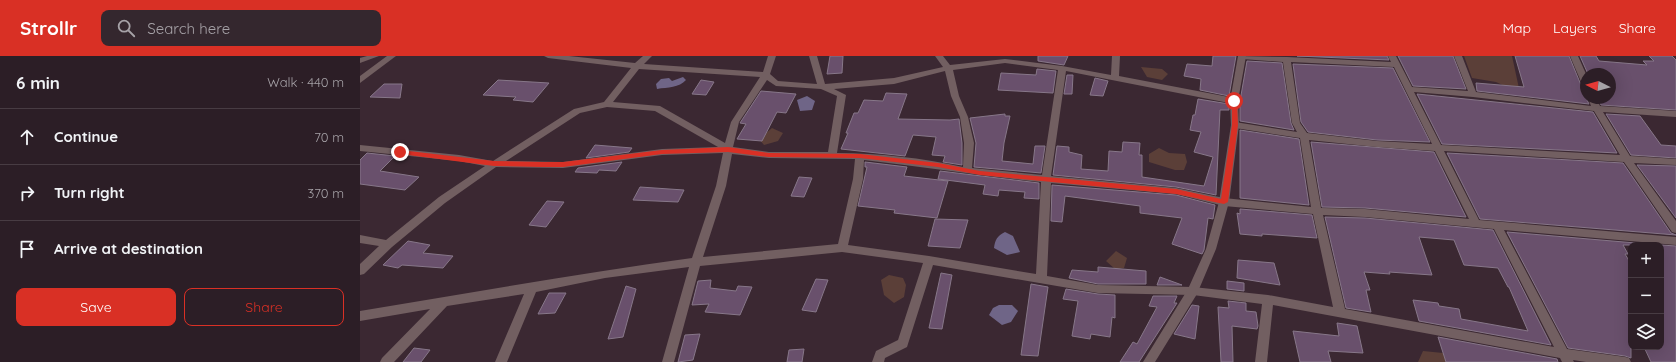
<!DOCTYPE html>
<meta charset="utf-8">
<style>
:root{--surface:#2c1e26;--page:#34272e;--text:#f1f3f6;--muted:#a6a2a7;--line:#483c43;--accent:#d93025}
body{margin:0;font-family:Quicksand,sans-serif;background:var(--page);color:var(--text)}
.controls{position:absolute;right:12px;bottom:12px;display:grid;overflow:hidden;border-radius:8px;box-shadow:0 4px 16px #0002}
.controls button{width:36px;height:36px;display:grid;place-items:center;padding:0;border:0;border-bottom:1px solid var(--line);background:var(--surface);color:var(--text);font:20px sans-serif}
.compass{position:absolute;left:1220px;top:12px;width:36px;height:36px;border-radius:50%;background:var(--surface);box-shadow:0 4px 16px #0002;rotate:276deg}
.stop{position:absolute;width:12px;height:12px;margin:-9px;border:3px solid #d93025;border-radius:50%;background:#fff}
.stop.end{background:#d93025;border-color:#fff;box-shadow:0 1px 4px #0008}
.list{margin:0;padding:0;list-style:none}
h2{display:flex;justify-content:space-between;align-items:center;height:52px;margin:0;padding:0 16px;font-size:17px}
h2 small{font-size:13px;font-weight:400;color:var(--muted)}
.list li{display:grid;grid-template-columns:26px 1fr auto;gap:12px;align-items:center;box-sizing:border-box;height:56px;padding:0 16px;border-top:1px solid var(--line)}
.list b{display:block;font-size:15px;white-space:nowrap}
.list em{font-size:13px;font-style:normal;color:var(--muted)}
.actions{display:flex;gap:8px;padding:12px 16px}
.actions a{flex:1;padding:9px 0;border:1px solid var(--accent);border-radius:8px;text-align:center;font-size:14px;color:var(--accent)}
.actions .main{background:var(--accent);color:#fff}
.icon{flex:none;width:22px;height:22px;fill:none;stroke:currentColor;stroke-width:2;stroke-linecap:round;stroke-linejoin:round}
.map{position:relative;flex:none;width:1316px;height:306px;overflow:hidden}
header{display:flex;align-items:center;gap:24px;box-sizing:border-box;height:56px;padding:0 20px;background:var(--accent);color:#fff}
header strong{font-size:19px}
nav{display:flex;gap:22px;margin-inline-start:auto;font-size:14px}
.search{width:280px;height:36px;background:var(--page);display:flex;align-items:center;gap:10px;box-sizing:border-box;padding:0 14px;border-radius:8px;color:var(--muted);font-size:15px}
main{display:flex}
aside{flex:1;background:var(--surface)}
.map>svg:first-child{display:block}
</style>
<header>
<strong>Strollr</strong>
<div class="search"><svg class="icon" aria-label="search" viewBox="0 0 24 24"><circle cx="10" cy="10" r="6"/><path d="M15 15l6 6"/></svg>Search here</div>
<nav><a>Map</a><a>Layers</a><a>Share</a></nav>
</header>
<main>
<aside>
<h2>6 min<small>Walk · 440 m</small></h2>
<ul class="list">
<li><svg class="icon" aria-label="ahead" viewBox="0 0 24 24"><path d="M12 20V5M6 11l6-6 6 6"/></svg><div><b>Continue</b></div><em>70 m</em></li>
<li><svg class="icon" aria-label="right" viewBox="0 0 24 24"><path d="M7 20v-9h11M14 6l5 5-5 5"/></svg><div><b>Turn right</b></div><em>370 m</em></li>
<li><svg class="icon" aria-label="arrive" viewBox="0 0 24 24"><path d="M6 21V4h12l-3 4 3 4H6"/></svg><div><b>Arrive at destination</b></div></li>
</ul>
<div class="actions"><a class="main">Save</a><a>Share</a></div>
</aside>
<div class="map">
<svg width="1316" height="306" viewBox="0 0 1316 306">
<rect width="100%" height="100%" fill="#3b2832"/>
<path fill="#5b3f38" d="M1104,0H1152L1160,37L1136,26L1112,22Z
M781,11L802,13L808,18L802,24L787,21Z
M412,72L423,77L418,85L404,89L399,83Z
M799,92L809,97L825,98L827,106L824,114H815L789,106V98Z
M756,195L767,202L764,212L755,213L746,205Z
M529,219L543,222L546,229L544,241L534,247L524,239L521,224Z
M1063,295L1083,297L1121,306H1058Z"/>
<path fill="#6f6587" d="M323,21L326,24C319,32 308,31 297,33L296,28L301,23L309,22L312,25Z
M447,40L455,45L452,54L440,55L437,44Z
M645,176L653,180L660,196L647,199L634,192C635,184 637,180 645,176Z
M639,249H652L658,255L651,266L642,269L629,259L633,252Z"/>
<path fill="#69506c" stroke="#877789" d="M470,0H483L482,17L467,18Z
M678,0H708L704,9L678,5Z
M853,0H876L869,40L840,34L841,23L824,20L827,8L852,10Z
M937,0H1027L1029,4Z
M1038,0H1093L1106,33L1053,30Z
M1155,0H1209L1221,29L1226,32V42L1229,48L1117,35L1116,27L1164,31Z
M1220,0H1236L1239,5L1287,9L1283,5H1294L1289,0H1312L1316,4V54L1241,49L1238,42H1250V18H1228Z
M887,5L922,7L931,67L934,74L880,65V45Z
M933,8L1033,12L1070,86L1017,84L948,76L941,66Z
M677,13L696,15L693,37L638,34L641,17L676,19Z
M707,19H713L712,38H704Z
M735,22L748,25L743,40L730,39Z
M138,24L189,27L173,46L153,44L156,41L123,39Z
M341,24L354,26L346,39L332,38Z
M24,28H42L40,42L10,41Z
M401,35L436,38L426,57L417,56L402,85L377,83L386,68L380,67Z
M526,37L547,38L538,63L590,64L599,63L602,87V109L583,106L585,100L572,99L576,81L553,79L545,100L481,93L488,77H486L494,57H498L504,44L523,45Z
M1057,38L1233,56L1257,97L1082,88Z
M838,43L869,48V54H860L856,139L816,131L693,119L697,90L709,91V96L722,99L721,113L748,115L749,95L762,96L763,86L780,87L779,99H782V121L844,130L853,101L834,96L841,76L830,74L833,59H835Z
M645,58V60H650L644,87L642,105L673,108L675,90H685L681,117L614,111L616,87L610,62Z
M1246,58L1280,60L1301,89L1316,90V102L1271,99Z
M880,74L939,83L949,149L880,142Z
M951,86L1074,96L1106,161L1005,152L962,151Z
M235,89L272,92L269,96L226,102Z
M7,97L35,100L20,115L59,121L45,134L0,128V104Z
M1087,97L1263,107L1311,177L1316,179L1120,163Z
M262,106L256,115L239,114L237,117L215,116L218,112Z
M505,106L547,111L544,120L588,125L577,162L534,157L535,154L498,150L507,111H505Z
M1277,109L1316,110V162Z
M580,115L679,127V143L664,142L665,136L639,134L638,140L623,138L625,129L578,123Z
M439,121L452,122L444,141L431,140Z
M692,129L816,139L855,149L853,163L848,162L844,194L842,198L812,188L822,162L780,157V150L705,140L702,166L691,165Z
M280,131L324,134L318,146L273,144Z
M187,145L204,146L186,171L169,169Z
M880,153L952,159L957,182L902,178V180L880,178L877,157L880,158Z
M965,161L1005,162L1133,174L1191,289L1059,265L1053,244L1078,247L1079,250L1099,253L1101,263L1168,275L1149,231H1148L1138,212L1104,209L1094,184L1059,181L1072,219L1029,216L1030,218L1004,216L1010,234H1006L1011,256L986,252Z
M575,163L608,164L600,192L568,190Z
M1147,176L1299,189H1263L1268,198H1265L1271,208V302L1265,300L1208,292Z
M48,185L70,189L63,197L93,200L83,212L42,209L38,212L23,209Z
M1301,189L1316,190V306H1291L1284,291H1301Z
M878,204L914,207L920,229L877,222Z
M738,211L786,215V228H738L709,222L712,214L738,216Z
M581,217L592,219L582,273L569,272Z
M800,221L822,229H797Z
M456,223L468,224L456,256L442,254Z
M351,224L350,232L376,235L378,230L392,231L380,259L345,256L349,248L332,249L338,225Z
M867,225L884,227V235L867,233Z
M671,228L688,231L678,300L661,299Z
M266,230L276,233L263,281L248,283Z
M706,233L738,238L755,239V262L752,261L750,281L731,278L730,283L712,280L718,245L703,243Z
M189,237H206L195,257L178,258Z
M793,240H817L814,247H817L779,306H760L773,286L777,288L797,251L789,250Z
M868,245L886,247V255L896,256L898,270L897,273L872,270L873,306H861L858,251L869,252Z
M832,249L839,250L835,283L814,278Z
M977,267L997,270L1003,297L968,295L971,306H940L933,275L979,280Z
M340,278L333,304L318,306L325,279Z
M1078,281L1197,303L1198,306H1086Z
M54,292L70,294L61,306H43Z
M444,293L442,306H427L429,294Z"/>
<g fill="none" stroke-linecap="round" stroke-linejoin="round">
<path fill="#725f61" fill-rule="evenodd" d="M7,0H19L0,7V2Z
M27,0H36L0,27V20Z
M184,0H209L275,7L283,0H292L284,8L403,16L408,0H416L410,18L418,25L457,28L449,0H457L465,28L534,22L583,11L575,0H583L590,9L645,3L702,10L751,19L752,0H760L759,20L874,42L878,45L874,48L706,15L691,120L816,132L864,142L951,151L940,82L875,72L871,69L875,66L937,76L932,67L923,6L882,3H879V0L927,1L1031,6L1028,0H1036L1052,31L1108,35L1094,0H1102L1116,36L1231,50L1228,42H1236L1240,50L1316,55V61L1243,56L1270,100L1316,103V109L1274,107L1316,165V177L1312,176L1264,106L1084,95L1119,164L1316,181V189L1144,174L1207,293L1265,301L1269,302L1271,306H1226L1213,304L1214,306H1202L1200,302L913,249L907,306H895L902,248L833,239L738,237L573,209L547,291L525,302L524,306H512L516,295L538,284L563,207L482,196L340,210L314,306H302L329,211L245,222L176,236L147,306H135L164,238L87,250L34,306H20L22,302L70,253L0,265V255C111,237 221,217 332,202L356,130L363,97L302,99L203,112L136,111L85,147L32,191L4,218L0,219V208L19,190L0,187V179L26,184L79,141L125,110L99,105L0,95V89L99,99L133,105L214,53L244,46L271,12L188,2ZM931,6L1034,11L1072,88L1017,85L947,77L940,67ZM645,7L698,14L682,119L612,112L614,87L608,61L599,40L593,14ZM279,13L400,21L371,66L365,87L300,50L253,46ZM585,15L591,40L600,61L604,87L603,111C562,102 519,97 477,97L486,39L474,33L534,28ZM407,24L416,30L461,33L477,40L468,96H409L373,91L379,66ZM1054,36L1113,41L1234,55L1260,99L1081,89ZM247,51L295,55L358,91L302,93L203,106L146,105L220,57ZM949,84L1017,91L1075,95L1109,163L1005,153L961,152ZM372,98L409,102L495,103L493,123L478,188L343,201L366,130ZM504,104C563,111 622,120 681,126L676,218L569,200L488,189L503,123ZM691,127L816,138L864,150L953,158L973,251L908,239L833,231L738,229L687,220ZM963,159L1005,161L1134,173L1194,291L985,253Z
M1210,0H1218L1226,18V31L1222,28Z"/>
<path fill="#725f61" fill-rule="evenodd" d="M878,0H886L878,45L879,69L869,146L856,193L837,238L795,306H783L828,233L846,193L859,146L871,69L870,45Z"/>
</g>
<path fill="#d93025" d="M872,43L877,45L878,69L868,146L864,148L816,138L620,119L578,111L500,102L409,101L368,96L302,98L203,111H182L134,110L40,98L37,96L40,94L134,105L182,106H203L302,94L368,91L409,97L500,98L578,107L620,115L816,133L861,143L872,69Z"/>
</svg>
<div class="controls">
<button>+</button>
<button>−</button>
<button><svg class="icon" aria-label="layers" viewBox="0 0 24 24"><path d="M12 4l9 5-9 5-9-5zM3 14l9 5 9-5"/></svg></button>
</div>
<svg class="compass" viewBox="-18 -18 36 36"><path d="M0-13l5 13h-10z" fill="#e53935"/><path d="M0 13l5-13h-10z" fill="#a6a2a7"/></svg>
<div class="stop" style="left:874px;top:45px"></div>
<div class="stop end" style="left:40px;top:96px"></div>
</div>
</main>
